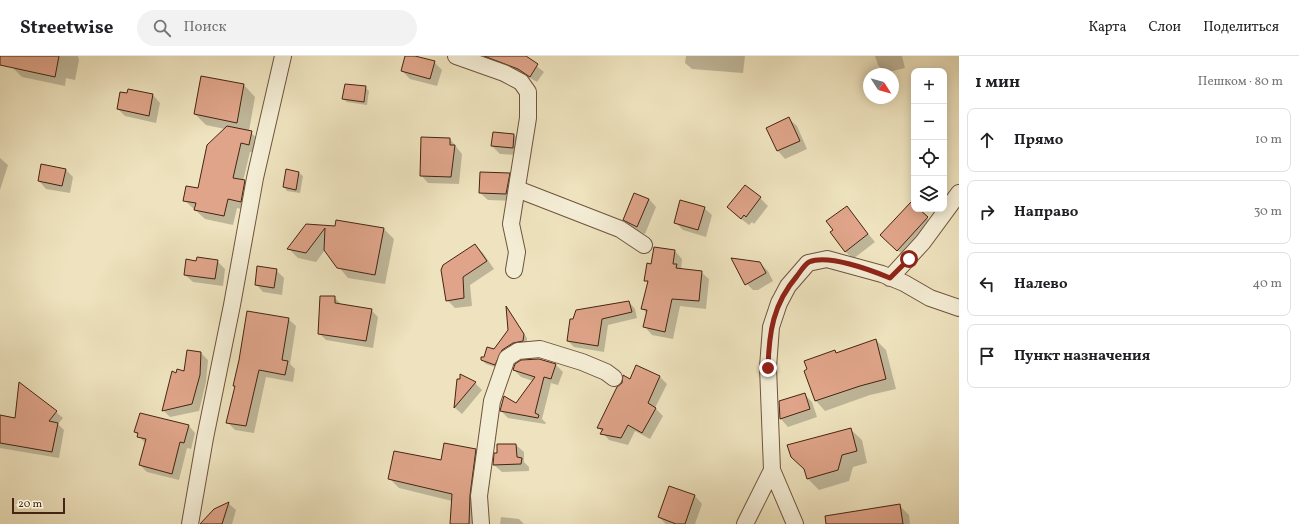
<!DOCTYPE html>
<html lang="ru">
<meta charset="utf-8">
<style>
:root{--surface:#fff;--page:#f2f2f2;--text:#202124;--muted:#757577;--line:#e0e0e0}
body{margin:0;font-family:Vollkorn,serif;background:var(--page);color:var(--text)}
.controls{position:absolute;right:12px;top:12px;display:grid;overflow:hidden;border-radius:8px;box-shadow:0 2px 10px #0003}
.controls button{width:36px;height:36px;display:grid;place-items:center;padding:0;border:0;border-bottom:1px solid var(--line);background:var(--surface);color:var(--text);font:20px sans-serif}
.compass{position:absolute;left:863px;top:12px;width:36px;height:36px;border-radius:50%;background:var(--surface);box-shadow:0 2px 10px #0003;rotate:126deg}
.scale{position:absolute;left:12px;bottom:10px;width:53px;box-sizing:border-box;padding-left:4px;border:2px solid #452511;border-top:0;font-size:11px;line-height:14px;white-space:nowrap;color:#452511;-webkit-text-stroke:3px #f4edd5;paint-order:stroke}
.stop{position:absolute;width:12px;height:12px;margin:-9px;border:3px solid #8f2418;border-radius:50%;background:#fff}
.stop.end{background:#8f2418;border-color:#fff;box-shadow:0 1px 4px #0008}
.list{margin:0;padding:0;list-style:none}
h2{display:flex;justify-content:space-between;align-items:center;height:52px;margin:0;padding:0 16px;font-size:17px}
h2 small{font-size:13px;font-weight:400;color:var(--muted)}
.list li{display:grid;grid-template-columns:26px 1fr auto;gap:12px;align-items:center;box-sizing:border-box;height:64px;margin:0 8px 8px;padding:0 8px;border:1px solid var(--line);border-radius:8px}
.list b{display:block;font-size:15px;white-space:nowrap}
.list em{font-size:13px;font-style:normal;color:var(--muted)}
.icon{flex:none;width:22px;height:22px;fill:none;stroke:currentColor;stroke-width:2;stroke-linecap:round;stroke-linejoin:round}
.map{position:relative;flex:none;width:959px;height:468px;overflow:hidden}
header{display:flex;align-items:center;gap:24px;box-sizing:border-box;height:56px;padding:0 20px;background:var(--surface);border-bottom:1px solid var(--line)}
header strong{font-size:19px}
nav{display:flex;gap:22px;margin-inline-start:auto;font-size:14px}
.search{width:280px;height:36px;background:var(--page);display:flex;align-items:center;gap:10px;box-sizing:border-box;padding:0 14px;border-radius:22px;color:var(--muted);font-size:15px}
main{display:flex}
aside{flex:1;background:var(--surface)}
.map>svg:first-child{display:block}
</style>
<header>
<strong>Streetwise</strong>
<div class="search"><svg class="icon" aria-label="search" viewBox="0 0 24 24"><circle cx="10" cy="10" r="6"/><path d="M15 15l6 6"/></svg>Поиск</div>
<nav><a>Карта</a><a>Слои</a><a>Поделиться</a></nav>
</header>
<main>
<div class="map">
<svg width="959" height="468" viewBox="0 0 959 468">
<rect width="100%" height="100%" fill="#eee3be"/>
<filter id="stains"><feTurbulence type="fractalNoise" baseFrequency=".005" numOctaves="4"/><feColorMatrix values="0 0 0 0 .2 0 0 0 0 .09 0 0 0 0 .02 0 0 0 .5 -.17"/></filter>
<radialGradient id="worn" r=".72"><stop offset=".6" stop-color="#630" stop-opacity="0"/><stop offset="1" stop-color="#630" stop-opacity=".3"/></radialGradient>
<path fill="#0003" d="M14,0H78L79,4L75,24L66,22L65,30L22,21L12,11Z
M406,0L434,6L442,14L437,30L410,23L402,15Z
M475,0H524L544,16L537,26L525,19Z
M686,0H745L743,17L692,13L685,7Z
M875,0H902L905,12L885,17L878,9Z
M202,21L244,29L255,41L249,75L260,85L258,97L250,96L243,125L254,135L250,155L237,152L233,169L205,163L184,144L199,134L225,73L206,69L195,58Z
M365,31L369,35L367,49L347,46L343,43Z
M153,39L160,47L156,67L125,60L118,53Z
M789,63L797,70L807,93L785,103L778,95L768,72Z
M494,77L514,79L522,87L520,99L500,98L492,90Z
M450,83L462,98L459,128L428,127L421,119Z
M0,102L8,109L0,134Z
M65,113L73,121L70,137L46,133L39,125Z
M287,115L299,117L303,120L300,137L287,135L284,131Z
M509,118L517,126L514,145L488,144L480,137Z
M760,142L768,150L754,168L752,166L749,169L736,159Z
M649,143L656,151L645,178L632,172L624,164Z
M914,150V153H917L935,170L906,202L889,186Z
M846,151L875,186L853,203L845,195L834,174Z
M704,152L712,159L706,181L683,174L675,166Z
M337,165L384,173L394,183L385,228L348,222L325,194L316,206L298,202L289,193L306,169L336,171Z
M475,189L483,197L494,213L470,229L472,250L455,252L447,244Z
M675,195L682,203L681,214L701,216L709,223L706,253L680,250L673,283L652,279L645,271L647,258L643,253L648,227L645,224Z
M217,205L225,213L223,230L193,226L185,219L197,206Z
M760,207L768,215L773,225L758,234H753L745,226Z
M276,214L284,222L282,239L263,236L256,228Z
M334,241L341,248L371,254L378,261L373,292L326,284L319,277Z
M629,246L635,253L637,262L608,269L604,296L574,291L568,285L574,264Z
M507,252L527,282V287L498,312L486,308L482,304L495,294L509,275Z
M288,263L296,270L290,308L295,313L293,326L266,321L254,377L235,374L227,366L236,331L234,329Z
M876,284L886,294L896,333L870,339L825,355L816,345L805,315L834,295L837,298Z
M201,297L208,304L206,326L199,355L170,361L163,354L177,318L184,316Z
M539,304L556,309L563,316L558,329L551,327L542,363L546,367L545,368L508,362L501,355L516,348L533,325L521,321L514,314Z
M461,320L475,327L482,334L462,358L455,352L458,324H460Z
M660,321L667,328L655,352L663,360L650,383L635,375L628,389L609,384L598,371Z
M804,338L812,346L817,361L788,371L781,363L780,346Z
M56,356L63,362L58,368L64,374L59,402L0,392V360L16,363Z
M189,370L195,377L191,393L187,392L179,424L147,416L140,409L146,388L135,376Z
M850,373L862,384L867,407L853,411L849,425L819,434L808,423Z
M516,389L524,396V406L529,411V415L502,416L494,409Z
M475,394L485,404L478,468H451L452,445L399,432L390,423Z
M670,431L695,440L702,448L695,468H666L659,461Z
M228,447L236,454L232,468H206Z
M899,449L909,459L910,468H857Z
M501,461L519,463L524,468H500Z"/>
<path fill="#dfa489" stroke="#452511" d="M0,0H59L55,21L0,9Z
M405,0H415L435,5L430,23L401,15Z
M484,0H526L538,8L530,21L518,13Z
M201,20L244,28L237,67L194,58Z
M345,28L366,30L364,46L342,43Z
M128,33L153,38L149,60L117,53L120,36L127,37Z
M789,61L800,85L777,95L766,72Z
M227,70L252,75L249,89L241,87L233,122L245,124L241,146L228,143L224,160L194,154L196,147L183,145L186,130L198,132L207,89Z
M493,76L514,78L513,92L491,90Z
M421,81L450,82V89H455L451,121L420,120Z
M41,108L66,113L62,130L38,125Z
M286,113L299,116L296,134L283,131Z
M480,116L510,117L506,138L479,137Z
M745,129L761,141L746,161L744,159L741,163L727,151Z
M634,137L649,143L637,171L623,164Z
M680,144L705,151L698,174L674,167Z
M911,146L914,149V153H919L928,161L897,195L880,179Z
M847,150L868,178L845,196L830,176L833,174L826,165Z
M336,164L384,172L375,219L337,212L324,194L325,172L306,197L287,193L306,168L335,170Z
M475,188L487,205L463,221L464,242L446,245L441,214L443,209Z
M654,191L675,194L673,208H677L676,212L702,215L699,245L672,243L665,276L643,271L647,254L641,253L648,225H644L647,207L651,208Z
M197,201L218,204L215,223L184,219L186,203L196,205Z
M731,202L760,206L766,217L745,229Z
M257,210L277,213L274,232L255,229Z
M320,240H335V247L372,253L366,285L318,278Z
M629,245L632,256L602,263L598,290L567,285L570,263H573L576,254Z
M506,250L524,278L523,285L513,287L502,294L495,309L481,304V301H484L487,291L494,293L508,274Z
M247,255L289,262L282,304L288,305L285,319L259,314L246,370L226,367L235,330H233L239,304Z
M876,283L886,323L860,330L815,345L804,315L807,313L804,305L835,294L836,297Z
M187,294L201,296L200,319L192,348L162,355L172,315L176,317L177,313L184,315Z
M539,303L556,308L551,323L544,321L535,357L539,359L538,362L500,355L504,340L516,347L535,321L513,314L515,308L521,304Z
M636,309L660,320L648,347L656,352L642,377L628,369L621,382L600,378L603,373L597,372L617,331L622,327L623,319L630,323Z
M460,318L476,326L454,352L457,323H460Z
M19,326L57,355L49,365L58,367L52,396L0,387V359L15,362Z
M805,337L810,353L780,363L779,345Z
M140,357L189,369L184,387L180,386L172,418L139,409L146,383L137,381L138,377L134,376Z
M851,372L857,395L842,399L838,414L807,423L804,413L791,401L787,389Z
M444,387L476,393L470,439L469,468H450L452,438L388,423L394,395L441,404Z
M497,388H516L517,401L522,402L521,408L493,409L494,397H497Z
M669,430L695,439L685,468H676L658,461Z
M229,446L222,468H200L214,453Z
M900,448L903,468H826L825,460Z"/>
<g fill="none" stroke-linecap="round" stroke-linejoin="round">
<g stroke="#6f543c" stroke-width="18">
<path id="minor" d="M456,0L504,17L521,26L528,36V62L511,168L517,196L514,214
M517,133L620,173L644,189
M890,222L923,186L959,137
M190,468L205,382L232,249L255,122L283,0
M481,468L479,440L492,345L507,302L518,295L540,293L582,306L606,316L614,322
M745,468L772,414
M795,468L772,414L768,311L771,271L779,247L788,230L808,207L827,203L882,218L904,227L930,242L959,252"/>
</g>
<use href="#minor" stroke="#f4edd5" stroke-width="16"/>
</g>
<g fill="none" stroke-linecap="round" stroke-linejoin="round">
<path stroke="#8f2418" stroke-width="5" d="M768,312C769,276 773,248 797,220C800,216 805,208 809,206C828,198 871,214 890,222L909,203"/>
</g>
<rect width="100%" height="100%" filter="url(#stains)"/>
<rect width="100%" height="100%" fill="url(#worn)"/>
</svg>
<div class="controls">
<button>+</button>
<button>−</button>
<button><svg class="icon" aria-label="locate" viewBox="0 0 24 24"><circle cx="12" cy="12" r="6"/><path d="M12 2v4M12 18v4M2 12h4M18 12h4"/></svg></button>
<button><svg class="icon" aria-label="layers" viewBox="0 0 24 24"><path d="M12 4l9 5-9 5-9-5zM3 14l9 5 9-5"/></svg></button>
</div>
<svg class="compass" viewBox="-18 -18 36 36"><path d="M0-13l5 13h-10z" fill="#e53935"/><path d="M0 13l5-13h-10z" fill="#757577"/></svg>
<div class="scale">20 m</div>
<div class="stop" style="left:909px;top:203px"></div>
<div class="stop end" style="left:768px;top:312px"></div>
</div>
<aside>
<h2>1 мин<small>Пешком · 80 m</small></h2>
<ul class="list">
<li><svg class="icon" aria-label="ahead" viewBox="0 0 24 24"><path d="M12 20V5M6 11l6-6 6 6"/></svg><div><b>Прямо</b></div><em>10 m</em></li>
<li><svg class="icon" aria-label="right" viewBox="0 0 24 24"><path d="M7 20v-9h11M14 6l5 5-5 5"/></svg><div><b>Направо</b></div><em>30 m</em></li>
<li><svg class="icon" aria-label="left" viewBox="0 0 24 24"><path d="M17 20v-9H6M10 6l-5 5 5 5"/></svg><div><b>Налево</b></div><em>40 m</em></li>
<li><svg class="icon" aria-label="arrive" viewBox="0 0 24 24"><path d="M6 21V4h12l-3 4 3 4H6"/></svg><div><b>Пункт назначения</b></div></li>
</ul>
</aside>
</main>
